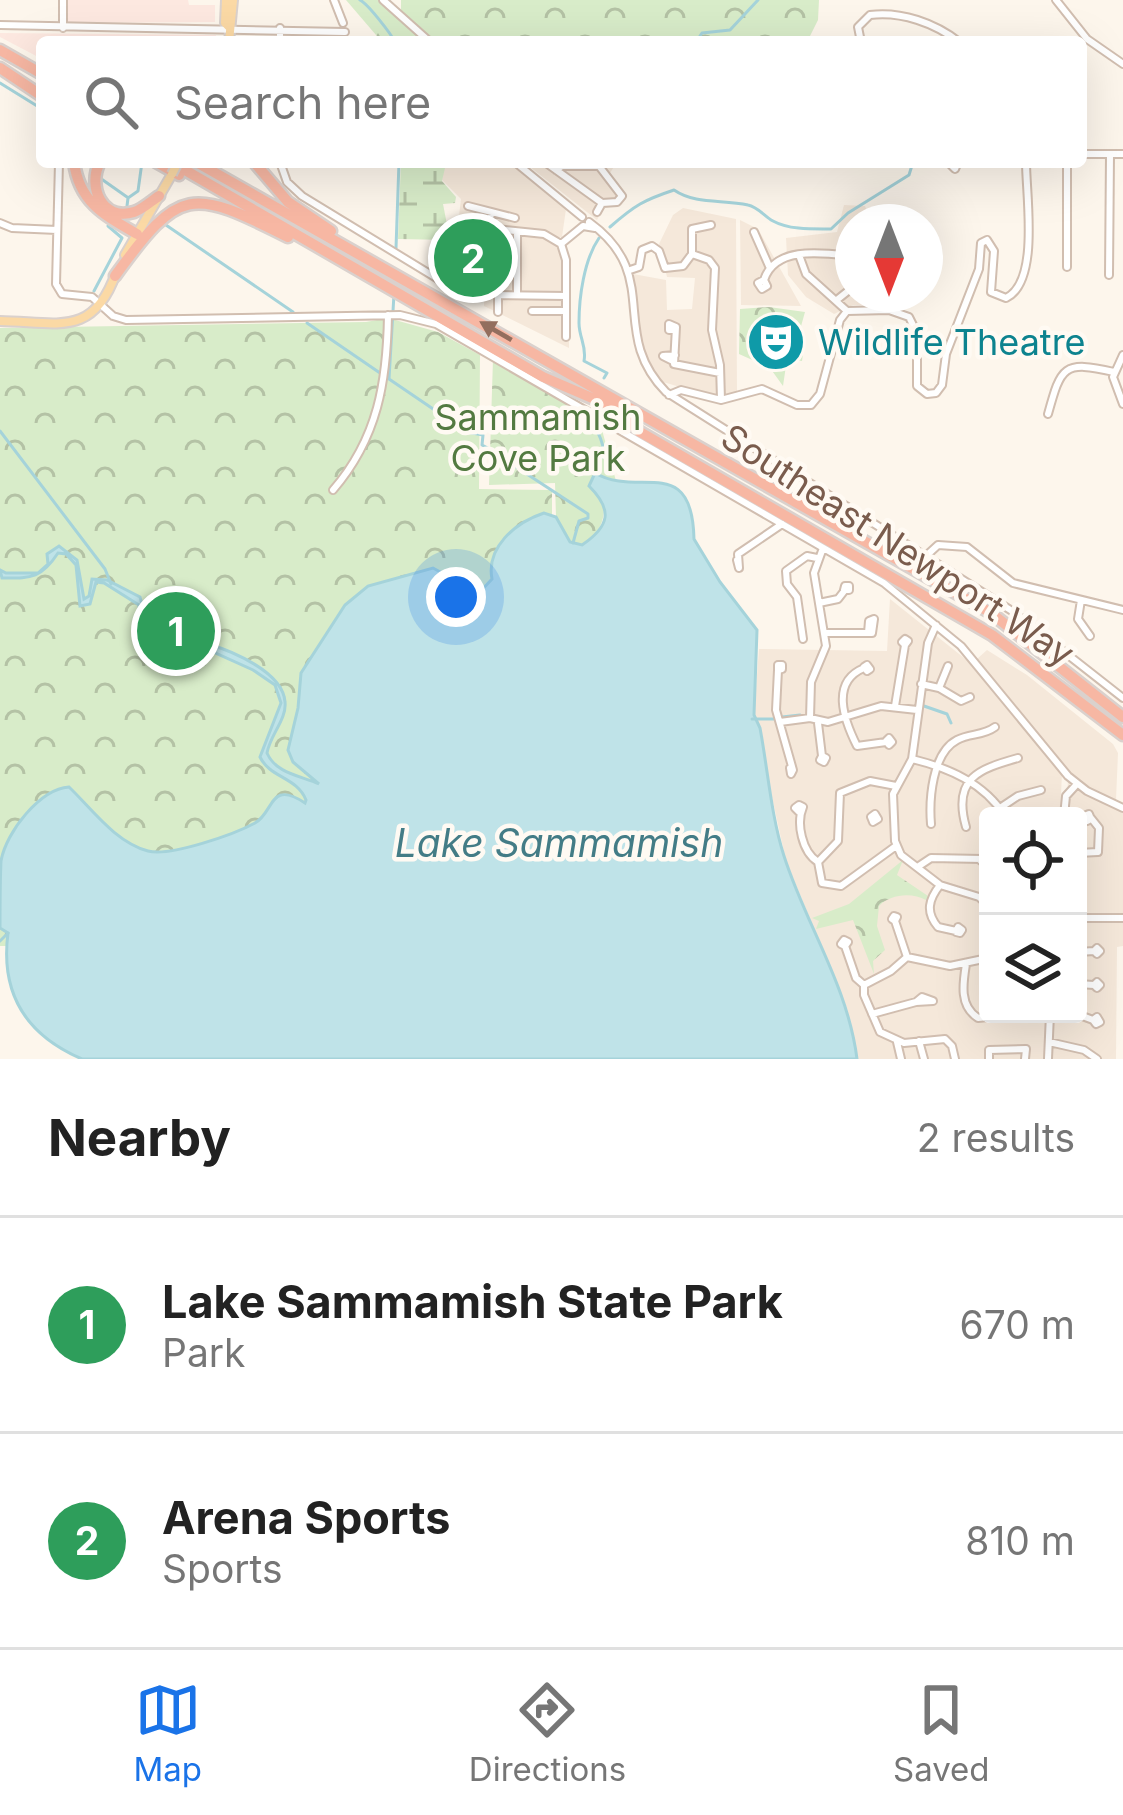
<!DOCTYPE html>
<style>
:root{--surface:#fff;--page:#f2f2f2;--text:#222;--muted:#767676;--line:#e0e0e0;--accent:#1a73e8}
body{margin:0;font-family:Inter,sans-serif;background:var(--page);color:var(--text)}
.controls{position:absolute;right:36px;bottom:36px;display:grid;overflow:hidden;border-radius:12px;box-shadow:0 12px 48px #0002}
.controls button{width:108px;height:108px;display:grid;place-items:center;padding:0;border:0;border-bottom:3px solid var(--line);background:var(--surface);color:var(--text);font:60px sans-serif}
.compass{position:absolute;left:835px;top:204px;width:108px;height:108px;border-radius:50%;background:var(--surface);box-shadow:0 12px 48px #0002;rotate:180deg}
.you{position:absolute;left:456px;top:597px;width:42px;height:42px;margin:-30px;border:9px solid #fff;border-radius:50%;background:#1a73e8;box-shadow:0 0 0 18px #1a73e833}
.badge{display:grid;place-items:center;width:78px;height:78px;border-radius:50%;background:var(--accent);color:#fff;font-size:39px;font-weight:700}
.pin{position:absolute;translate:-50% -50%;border:6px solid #fff;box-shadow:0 3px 12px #0006}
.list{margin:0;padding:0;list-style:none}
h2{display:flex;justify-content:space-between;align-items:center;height:156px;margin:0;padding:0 48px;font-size:51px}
h2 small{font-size:39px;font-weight:400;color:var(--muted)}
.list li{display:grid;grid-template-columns:78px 1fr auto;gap:36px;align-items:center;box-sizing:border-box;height:216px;padding:0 48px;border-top:3px solid var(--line)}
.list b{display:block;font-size:45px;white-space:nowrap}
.list p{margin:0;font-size:39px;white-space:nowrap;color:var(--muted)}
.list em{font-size:39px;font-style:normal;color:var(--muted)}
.icon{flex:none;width:66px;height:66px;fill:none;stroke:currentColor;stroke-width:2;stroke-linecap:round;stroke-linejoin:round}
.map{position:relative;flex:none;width:1123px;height:1059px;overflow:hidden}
.search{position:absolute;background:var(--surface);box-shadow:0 12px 48px #0002;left:36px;right:36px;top:36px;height:132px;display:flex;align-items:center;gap:30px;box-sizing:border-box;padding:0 42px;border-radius:12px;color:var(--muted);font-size:45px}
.sheet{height:588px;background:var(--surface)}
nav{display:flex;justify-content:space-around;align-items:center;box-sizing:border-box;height:168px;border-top:3px solid var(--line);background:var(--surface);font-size:33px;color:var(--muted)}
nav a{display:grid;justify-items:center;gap:6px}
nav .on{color:var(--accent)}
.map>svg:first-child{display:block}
</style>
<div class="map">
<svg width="1123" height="1059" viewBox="0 0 1123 1059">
<defs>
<pattern id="forest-firs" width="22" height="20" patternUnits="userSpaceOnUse" patternTransform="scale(3)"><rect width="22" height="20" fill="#d8ecc9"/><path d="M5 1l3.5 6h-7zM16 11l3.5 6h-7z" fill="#b4c2a5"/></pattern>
<pattern id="wetland-marsh" width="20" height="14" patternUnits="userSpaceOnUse" patternTransform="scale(3)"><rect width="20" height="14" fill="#d8ecc9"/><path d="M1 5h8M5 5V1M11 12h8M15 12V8" fill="none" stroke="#b4c2a5"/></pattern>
<pattern id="park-crowns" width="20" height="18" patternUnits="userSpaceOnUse" patternTransform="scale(3)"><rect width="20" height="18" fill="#d8ecc9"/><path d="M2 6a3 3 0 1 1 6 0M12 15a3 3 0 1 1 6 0" fill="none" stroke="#b4c2a5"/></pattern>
</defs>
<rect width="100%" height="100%" fill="#fdf6ec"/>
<path fill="#f5e8da" d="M444,162H509L566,209L562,237H558L567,247L569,262V348L484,306V226L459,216L461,199L442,180Z
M611,162L615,165L610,173L625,196L621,204L603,208L597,220L525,163Z
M844,205L865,206L871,222H853V294H881V305H853L834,314L806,297L788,275L786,238L837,232Z
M683,208L736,219L737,393L714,397L663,382L650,365L638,332L633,274L666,280L667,310L692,309L695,278L667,277L659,244L673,215Z
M740,220L758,229L801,306L741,305Z
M890,599L973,665L1062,773L1060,816H988V1014H1047L1044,1059H857L847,1008L786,861L754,715L759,649L887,651Z
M987,650L1027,675L1113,744L1118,753L1116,800L1081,784L1046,747L977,659Z
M1068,780L1123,810V946L1117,947L1116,1059H1050L1053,1014H1078V816H1066Z"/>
<path fill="#fde8e0" d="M68,0H188L189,5H215V22L68,23Z
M0,33L105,34L216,35L215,42H42V59L0,37Z"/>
<path fill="url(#forest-firs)" d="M346,0H378L423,42H382Z"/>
<path fill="url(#wetland-marsh)" d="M401,162H430L445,168L442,181L456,197L455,203L443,204L450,240L398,239Z"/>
<path fill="url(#park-crowns)" d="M401,0H819L818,20L807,42H436L401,13Z
M769,307L805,312L798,337L802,339L797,352L803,354L802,361L787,359L783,386L770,368L739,354L740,309Z
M388,318L438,332L480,355L479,489L552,490V541L351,795L20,946H0V328L366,322Z
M493,359L599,419L616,481L596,474C605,504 612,525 582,545L570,542L556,517L555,483L489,485Z
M903,860L897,875L928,896L926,900C912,892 890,894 879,906L877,926L885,950L873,961L874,974L853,920L816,929L819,921L812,918L849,904Z"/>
<path fill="#bfe3e8" stroke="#a5d3da" stroke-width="3" d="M595,473C639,499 692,452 694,539L720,582L757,630L754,715L760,728C768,771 771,815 784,856C806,925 848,986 857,1059H82C26,1035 0,994 8,933L0,928C0,907 0,882 1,861C6,832 40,789 69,787C92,809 115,842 148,851C170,857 235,834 255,823C274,813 269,779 305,803L306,800C297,777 270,778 260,757L281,703L275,685L253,670L213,652L149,635L139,621V605L104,583L96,582L90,604L80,606L76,565L66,554L58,553C41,579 31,578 2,578L0,570L6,573H38L48,564L47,554L59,546L77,560L84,599L89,596L92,579L107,580L140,597C151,642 173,633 208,644C232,651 283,672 285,702C287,719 270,735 267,753C276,774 302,776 319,784L293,762L288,750L298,708L301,673L345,605L368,586L433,568L479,593L492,579C486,548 514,523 544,513L556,517L570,542L582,545C610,526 613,510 589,486Z"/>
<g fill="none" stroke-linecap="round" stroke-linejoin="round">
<path stroke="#a5d3da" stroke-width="3" d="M360,0C369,5 391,34 395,42
M696,42L702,33L730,30L758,0
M0,83L42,109
M100,178L127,197
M127,206L128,198L138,191L142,162
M163,223L293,312
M610,227C635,205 644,200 674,190C696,205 723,199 748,205C758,207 764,216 773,221C789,230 813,229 831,229L848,213L909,175L913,162
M599,238C584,260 579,297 579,323C579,338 587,346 584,361L607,373L604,378
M396,248L399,162
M94,291L122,238L108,226
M394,294L389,379L467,432L483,435L482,445L499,454L504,465L510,463L588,514V518L579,521L573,543
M307,323L380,373
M584,414C594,423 604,440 604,456L594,463L597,474
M0,431L105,569L111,584
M924,706L947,714L951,723
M782,717L800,715
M752,719H774
M0,941L8,933"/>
<g stroke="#d1beb0" stroke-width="10">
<path id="minor" d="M334,0L343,23
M383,0L430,42
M1056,0L1087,39L1123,64
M0,25L345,32
M63,28V0
M280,42V28
M861,42L858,27L870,15C901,11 935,23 959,42
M1081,154H1123
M59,162L56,284L62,294L92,297L113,316L126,320L400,315L436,324L884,583L961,646L1068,776L1087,791L1123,808
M280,162L287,182L302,196L461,293
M515,162L582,217
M545,162L602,203L597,212
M954,162L951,165L955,169L958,162
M1067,162V267
M556,170L562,166H599L622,196L617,202L602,203
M468,206L515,218
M589,222C664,276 607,332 666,392L1012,611L1123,698
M0,223L12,228L57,230
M487,228L544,234L561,244
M754,232L769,266
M487,239L491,213
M987,240L994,251L991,292L1006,298C1040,282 1026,196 1026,162
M561,244L566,260V337
M561,244L583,226L595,228
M692,254L709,260L715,268L712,330L720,365L721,400
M799,255L806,274L847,311
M630,270L639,267L642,250L652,246L659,251L665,268L683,266L692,254V229L711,225
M1109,275L1110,154
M764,280L758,283L762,289L767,286L764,280C775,245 824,253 853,256
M517,295V233
M838,299L853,287
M532,311H566
M847,311L889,310L909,317L917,333V386L927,394L936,393L942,385L946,354L979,269L981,243L987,240
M498,312V295L566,296
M675,330H669V324L676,327L674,364L720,373
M1123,355L1113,377L1123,404
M673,361L663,356L675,355
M669,395L681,390L721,400L762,389L797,405H811L820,394L840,320L847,311
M1048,414C1061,367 1063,360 1114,372
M333,490C378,438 387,381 388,315
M926,556L938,545L967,547L1013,583L1123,610
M737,560L739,568L738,554L782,524
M845,586H849V590H844Z
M1081,600L1078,619L1090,636
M819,603L838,599L845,590
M936,625L928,643L912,759L893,794L895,841L901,855L940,885L979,897L988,905
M826,633H872L874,619L869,621L868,633
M803,639L797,597L787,584L786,571L807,556L817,558
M905,639L908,641L905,645L902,642Z
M778,665H782V669L778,670Z
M867,665L870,669L867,671L864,667Z
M864,668C830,682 844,720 857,746L886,742
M778,670L776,710L793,770L791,774L790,768
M921,684L939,688L961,701L970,697
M939,688L948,666
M895,706L905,645
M810,718L811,682L826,646L814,573L823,548
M780,722L810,718L828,722L881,706L917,710
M818,723L822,756
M889,738L892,742L889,745L886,741Z
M822,756L826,758L824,762L820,760Z
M912,759C949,768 984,783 1005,816
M1000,808L1018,796L1041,790
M799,812L795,808L799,805L803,807C796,823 802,852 818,862
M875,814L878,819L873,822L871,817Z
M1089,814L1091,819L1087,821L1084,816Z
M1064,816L1066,796L1077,784
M931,824C929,800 932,753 957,740C970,733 983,736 995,727
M966,827C952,778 979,769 1018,758
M1078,853L1098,852L1099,828L1091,818
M818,862L838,841L840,793L870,781L896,786
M818,862L822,883L841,886L896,846
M919,866L931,858L982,859L984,863L980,860
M940,885C929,899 925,912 938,927L956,931
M894,916L897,917L895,921L892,919Z
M1078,918H1123
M895,921L907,957
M958,927L962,930L960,933L956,932Z
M844,940L848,942L845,946L841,944Z
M845,946L856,978L864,985V995L880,1032L904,1043L945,1039L952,1046L955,1059
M1097,948L1100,951L1097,954L1094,951Z
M1078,952L1094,951
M966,964C963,983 959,1006 978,1018L988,1017
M1097,982L1100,985L1097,988L1094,985Z
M1078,984L1094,985
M864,985L891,971L907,957L950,966L988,958
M872,1014L916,1002L933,1001L922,997L916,1002
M1024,1014H1030
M1077,1014L1093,1020
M1097,1017L1100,1022L1096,1024L1093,1020Z
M919,1041L924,1059
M897,1042L901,1059
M1049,1042L1084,1050L1097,1059
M989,1059V1050L1026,1049L1025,1059
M1048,1059L1050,1014"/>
</g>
<g stroke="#dad1cd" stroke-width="12">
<path id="major" d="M226,0L225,23L230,28
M229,42L233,0
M125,255L172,174
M0,321C58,322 93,338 116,273"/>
</g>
<g stroke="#dad1cd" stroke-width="15">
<path id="highway" d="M0,50L42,74
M0,68L42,96
M74,162C79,202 104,215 137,234
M100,162C87,186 102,222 134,212C143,209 151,201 159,196
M156,162L179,175
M171,162L543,377L613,407L640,432L992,635L1123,735
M196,162L991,613L1123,717
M254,162L288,202L331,231
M115,276C180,186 191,188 288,237"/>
</g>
<use href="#minor" stroke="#fff" stroke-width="6"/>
<use href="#major" stroke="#fbd9a5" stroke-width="8"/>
<use href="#highway" stroke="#f7b7a3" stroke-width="10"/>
<g stroke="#dad1cd" stroke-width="12" stroke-linecap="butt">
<path id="major-bridge" d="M172,174L178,162"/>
</g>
<use href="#major-bridge" stroke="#fbd9a5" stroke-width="8"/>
</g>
<defs><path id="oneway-solid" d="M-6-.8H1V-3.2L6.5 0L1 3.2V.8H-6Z" transform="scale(3)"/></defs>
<use fill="#936e5e" href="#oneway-solid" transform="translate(496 331) rotate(-150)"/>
<defs>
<g id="theatre-disc" transform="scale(3)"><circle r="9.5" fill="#0f9aa8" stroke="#fffaf3"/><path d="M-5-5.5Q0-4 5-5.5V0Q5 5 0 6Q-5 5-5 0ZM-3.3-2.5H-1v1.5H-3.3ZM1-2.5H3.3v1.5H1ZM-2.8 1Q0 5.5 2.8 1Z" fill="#fff"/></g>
</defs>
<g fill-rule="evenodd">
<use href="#theatre-disc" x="776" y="342"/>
</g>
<g text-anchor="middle" stroke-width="9" stroke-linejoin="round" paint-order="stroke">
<g font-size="36" fill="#0d838f" stroke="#fffaf3" text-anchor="start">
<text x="818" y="355">Wildlife Theatre</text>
</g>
<g font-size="36" fill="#537a41" stroke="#fffaf3">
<text x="538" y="430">Sammamish<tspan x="538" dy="41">Cove Park</tspan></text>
</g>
<g font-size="36" fill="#7a5c4d" stroke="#fffaf3">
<text transform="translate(898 545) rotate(33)" y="13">Southeast Newport Way</text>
</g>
<g font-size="39" font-style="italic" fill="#437c86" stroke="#fffaf3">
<text x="559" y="857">Lake Sammamish</text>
</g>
</g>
</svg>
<div class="controls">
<button><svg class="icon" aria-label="locate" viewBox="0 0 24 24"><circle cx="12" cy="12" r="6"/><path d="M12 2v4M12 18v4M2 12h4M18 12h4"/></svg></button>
<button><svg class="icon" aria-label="layers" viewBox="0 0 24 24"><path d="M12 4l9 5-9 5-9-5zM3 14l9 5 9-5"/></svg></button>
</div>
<svg class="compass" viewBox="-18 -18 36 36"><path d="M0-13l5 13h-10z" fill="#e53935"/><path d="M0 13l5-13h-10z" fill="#767676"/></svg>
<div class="you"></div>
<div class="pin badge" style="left:176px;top:631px;background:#2e9e5b">1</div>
<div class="pin badge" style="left:473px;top:258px;background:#2e9e5b">2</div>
<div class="search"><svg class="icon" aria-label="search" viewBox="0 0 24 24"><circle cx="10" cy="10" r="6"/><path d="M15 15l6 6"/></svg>Search here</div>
</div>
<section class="sheet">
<h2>Nearby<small>2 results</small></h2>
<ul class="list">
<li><span class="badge" style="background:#2e9e5b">1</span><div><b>Lake Sammamish State Park</b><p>Park</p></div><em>670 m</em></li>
<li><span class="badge" style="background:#2e9e5b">2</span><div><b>Arena Sports</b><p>Sports</p></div><em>810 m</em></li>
</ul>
</section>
<nav>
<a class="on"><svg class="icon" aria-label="map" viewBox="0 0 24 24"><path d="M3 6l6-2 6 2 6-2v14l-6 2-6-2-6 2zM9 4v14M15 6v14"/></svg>Map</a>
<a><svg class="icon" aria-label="directions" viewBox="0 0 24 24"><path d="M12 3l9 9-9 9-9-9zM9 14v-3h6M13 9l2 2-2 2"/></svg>Directions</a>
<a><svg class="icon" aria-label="saved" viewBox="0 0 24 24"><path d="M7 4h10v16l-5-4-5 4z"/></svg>Saved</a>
</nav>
